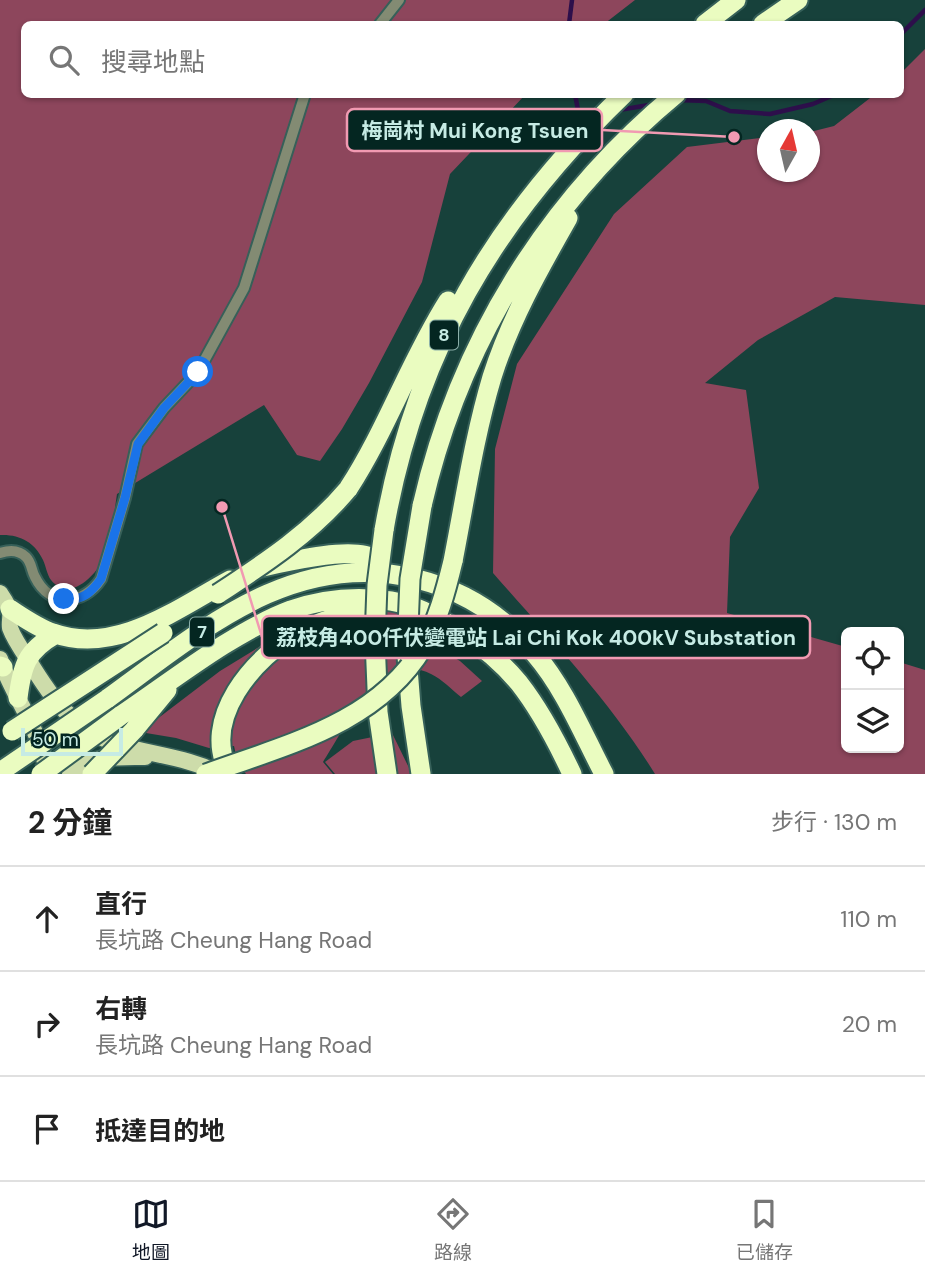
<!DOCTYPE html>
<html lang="zh-TW">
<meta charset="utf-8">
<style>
:root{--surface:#fff;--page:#f2f2f2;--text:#222;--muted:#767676;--line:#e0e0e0;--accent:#111827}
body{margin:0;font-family:"DM Sans","Noto Sans TC",sans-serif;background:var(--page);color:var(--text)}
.controls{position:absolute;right:21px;bottom:21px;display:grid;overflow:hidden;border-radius:10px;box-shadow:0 2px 5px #0004}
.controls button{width:63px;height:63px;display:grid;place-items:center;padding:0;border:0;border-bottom:2px solid var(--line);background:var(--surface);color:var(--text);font:35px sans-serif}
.compass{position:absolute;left:757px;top:119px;width:63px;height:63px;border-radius:50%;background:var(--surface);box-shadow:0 2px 5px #0004;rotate:8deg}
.scale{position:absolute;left:21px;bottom:18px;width:102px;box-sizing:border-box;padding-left:7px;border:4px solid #c6ebe4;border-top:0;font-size:19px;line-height:24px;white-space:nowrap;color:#c6ebe4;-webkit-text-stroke:5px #042621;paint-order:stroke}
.stop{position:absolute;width:21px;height:21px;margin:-16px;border:5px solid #1a73e8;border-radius:50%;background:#fff}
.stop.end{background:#1a73e8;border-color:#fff;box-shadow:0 2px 7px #0008}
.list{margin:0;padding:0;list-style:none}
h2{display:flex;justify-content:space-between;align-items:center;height:91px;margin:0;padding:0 28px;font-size:30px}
h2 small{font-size:23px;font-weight:400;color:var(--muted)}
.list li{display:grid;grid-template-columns:46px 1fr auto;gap:21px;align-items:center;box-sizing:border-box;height:105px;padding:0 28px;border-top:2px solid var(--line)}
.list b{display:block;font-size:26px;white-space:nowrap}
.list p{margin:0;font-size:23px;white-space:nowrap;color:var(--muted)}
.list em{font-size:23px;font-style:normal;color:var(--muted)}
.icon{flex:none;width:38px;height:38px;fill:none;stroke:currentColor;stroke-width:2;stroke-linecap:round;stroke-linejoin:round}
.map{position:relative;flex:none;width:925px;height:774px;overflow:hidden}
.search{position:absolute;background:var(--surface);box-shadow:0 2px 5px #0004;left:21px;right:21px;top:21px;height:77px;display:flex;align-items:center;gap:18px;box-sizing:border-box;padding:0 24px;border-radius:10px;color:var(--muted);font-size:26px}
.sheet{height:406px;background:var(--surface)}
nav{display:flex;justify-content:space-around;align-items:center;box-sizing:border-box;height:98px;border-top:2px solid var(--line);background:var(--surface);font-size:19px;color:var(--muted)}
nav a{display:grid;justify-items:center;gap:4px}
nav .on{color:var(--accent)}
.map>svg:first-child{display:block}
</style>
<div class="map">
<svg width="925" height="774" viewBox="0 0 925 774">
<rect width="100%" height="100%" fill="#17413b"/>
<path fill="#8d465c" d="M0,0H635L604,24H24V94L525,95L450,174L422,282L369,383L342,429L320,461L297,455L264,405L117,494C114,512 113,535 107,552C100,571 71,605 51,580C47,575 46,566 43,560C35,542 19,534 0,535Z
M925,49V305L835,297L758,340L705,383L746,390L759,488L730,537L727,613L846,647V748H899V662L925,670V774H655C610,701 549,637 493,573L495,449L517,364L614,214L687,147L767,137L768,172H810V132L834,126L874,95L900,94L901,73Z
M351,609H416L420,638L460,661L482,681L461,697C452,690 442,679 431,674C382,648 344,730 323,762L333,774H246L238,764L234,746L209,748L176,738L140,732L220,671L277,636Z
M392,733L412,774H335L325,762L353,741Z"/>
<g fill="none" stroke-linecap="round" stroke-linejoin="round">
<path stroke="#2d0f4b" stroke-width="4.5" d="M569,24L572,0
M900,35L925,10
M575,94L580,121
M678,100L706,101L730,111L770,114L813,104L836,94
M619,110L655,104
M568,126L590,117"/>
<g stroke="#366059" stroke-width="14">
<path id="street" d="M380,24L399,0
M0,553C9,550 19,550 26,557C32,563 31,570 35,577C50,608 84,605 101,579L125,498L137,444L164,408L198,372L244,288L305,94"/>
</g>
<g stroke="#366059" stroke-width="19">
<path id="primary" d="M0,593C4,599 9,606 10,612C11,617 9,623 10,628C14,639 23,652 29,661C52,699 73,729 117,744C151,755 188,757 220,774
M0,659C14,699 42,731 47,774
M70,774C89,755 119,757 145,757"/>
</g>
<g stroke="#366059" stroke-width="23">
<path id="highway" d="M705,24L736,0
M763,24L798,0
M348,489C387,429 410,361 448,301
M422,506C459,343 547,201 676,94
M384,530C415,352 494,219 624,94
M453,561C465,500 474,437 492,377C510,320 539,269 568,218
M258,568C281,563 355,545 374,559C378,562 381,568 384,572
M10,609C24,618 38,628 53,633C116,656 178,608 230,580
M375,640L378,712L387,774
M407,656L411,706L421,774
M0,666L3,667
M18,698C22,666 26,651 56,634
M107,699C201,631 293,548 417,579C465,591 503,615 535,654C565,689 583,734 604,774
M120,716C172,681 233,632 291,610C323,599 358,596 391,601C434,608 491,649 519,683C541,711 557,742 572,774
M134,730L167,690
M230,774C199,720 254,656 301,631C324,619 352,613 377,606"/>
</g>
<use href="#street" stroke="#838b73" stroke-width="10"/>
<use href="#primary" stroke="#cddcaa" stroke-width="16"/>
<use href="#highway" stroke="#eafcc0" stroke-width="19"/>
<g stroke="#366059" stroke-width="23" stroke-linecap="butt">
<path id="highway-bridge" d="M218,594C265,563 311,533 348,489
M375,640L377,585L384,530
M407,652L410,579L422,506
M12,731L163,633
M0,772L107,699
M41,774L120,716
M92,774L134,730
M206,774C285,745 377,724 423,647C438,620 446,590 453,561"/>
</g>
<use href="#highway-bridge" stroke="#eafcc0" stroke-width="19"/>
</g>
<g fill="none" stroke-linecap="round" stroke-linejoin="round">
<path stroke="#1a73e8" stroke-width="9" d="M64,599C82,601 91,593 101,579L125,498L138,444L164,408L198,372"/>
</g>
<g text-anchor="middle" stroke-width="5" stroke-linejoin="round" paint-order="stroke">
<g fill="#042621" stroke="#8cb0aa" stroke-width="2">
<rect x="430" y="320.5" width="28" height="29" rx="5"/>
<rect x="190" y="617.5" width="24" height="29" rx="5"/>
</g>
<g font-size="18" font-weight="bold" fill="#c6ebe4">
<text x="444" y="341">8</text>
<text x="202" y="638">7</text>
</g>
</g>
<path fill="none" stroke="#f19ab2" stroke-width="2.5" d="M734 137L602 130M222 507L262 637"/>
<g fill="#f19ab2" stroke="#042621" stroke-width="2.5">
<circle cx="734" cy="137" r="7"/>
<circle cx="222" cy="507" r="7"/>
</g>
<g fill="#042621" stroke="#f19ab2" stroke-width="2.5">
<rect x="347" y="109" width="255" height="42" rx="7"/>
<rect x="262" y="616" width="548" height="42" rx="7"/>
</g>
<g font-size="21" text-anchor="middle" font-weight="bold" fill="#c6ebe4">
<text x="475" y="138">梅崗村 Mui Kong Tsuen</text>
<text x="536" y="645">荔枝角400仟伏變電站 Lai Chi Kok 400kV Substation</text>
</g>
</svg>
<div class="controls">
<button><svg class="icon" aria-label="locate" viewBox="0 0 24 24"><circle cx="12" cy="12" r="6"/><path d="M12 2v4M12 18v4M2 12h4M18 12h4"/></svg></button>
<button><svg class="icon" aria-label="layers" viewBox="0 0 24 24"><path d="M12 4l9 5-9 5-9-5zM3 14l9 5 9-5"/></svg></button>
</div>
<svg class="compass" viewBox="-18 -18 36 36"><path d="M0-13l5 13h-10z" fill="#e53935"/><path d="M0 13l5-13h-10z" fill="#767676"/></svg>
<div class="scale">50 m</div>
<div class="stop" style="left:198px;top:372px"></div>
<div class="stop end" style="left:64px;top:599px"></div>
<div class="search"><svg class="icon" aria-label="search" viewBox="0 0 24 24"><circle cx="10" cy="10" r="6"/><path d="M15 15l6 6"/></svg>搜尋地點</div>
</div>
<section class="sheet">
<h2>2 分鐘<small>步行 · 130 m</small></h2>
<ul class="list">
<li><svg class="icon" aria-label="ahead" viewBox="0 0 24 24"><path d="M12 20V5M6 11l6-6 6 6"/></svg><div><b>直行</b><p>長坑路 Cheung Hang Road</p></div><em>110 m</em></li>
<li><svg class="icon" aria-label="right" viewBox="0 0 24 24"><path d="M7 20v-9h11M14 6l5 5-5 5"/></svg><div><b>右轉</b><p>長坑路 Cheung Hang Road</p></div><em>20 m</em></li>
<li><svg class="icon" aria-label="arrive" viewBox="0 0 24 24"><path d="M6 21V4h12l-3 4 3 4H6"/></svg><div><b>抵達目的地</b></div></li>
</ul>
</section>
<nav>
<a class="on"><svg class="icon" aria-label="map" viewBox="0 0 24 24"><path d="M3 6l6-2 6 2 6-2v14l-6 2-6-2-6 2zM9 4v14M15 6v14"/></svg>地圖</a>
<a><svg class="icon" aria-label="directions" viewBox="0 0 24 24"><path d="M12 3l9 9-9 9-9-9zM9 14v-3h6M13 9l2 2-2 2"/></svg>路線</a>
<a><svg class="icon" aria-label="saved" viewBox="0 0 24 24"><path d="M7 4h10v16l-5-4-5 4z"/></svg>已儲存</a>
</nav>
